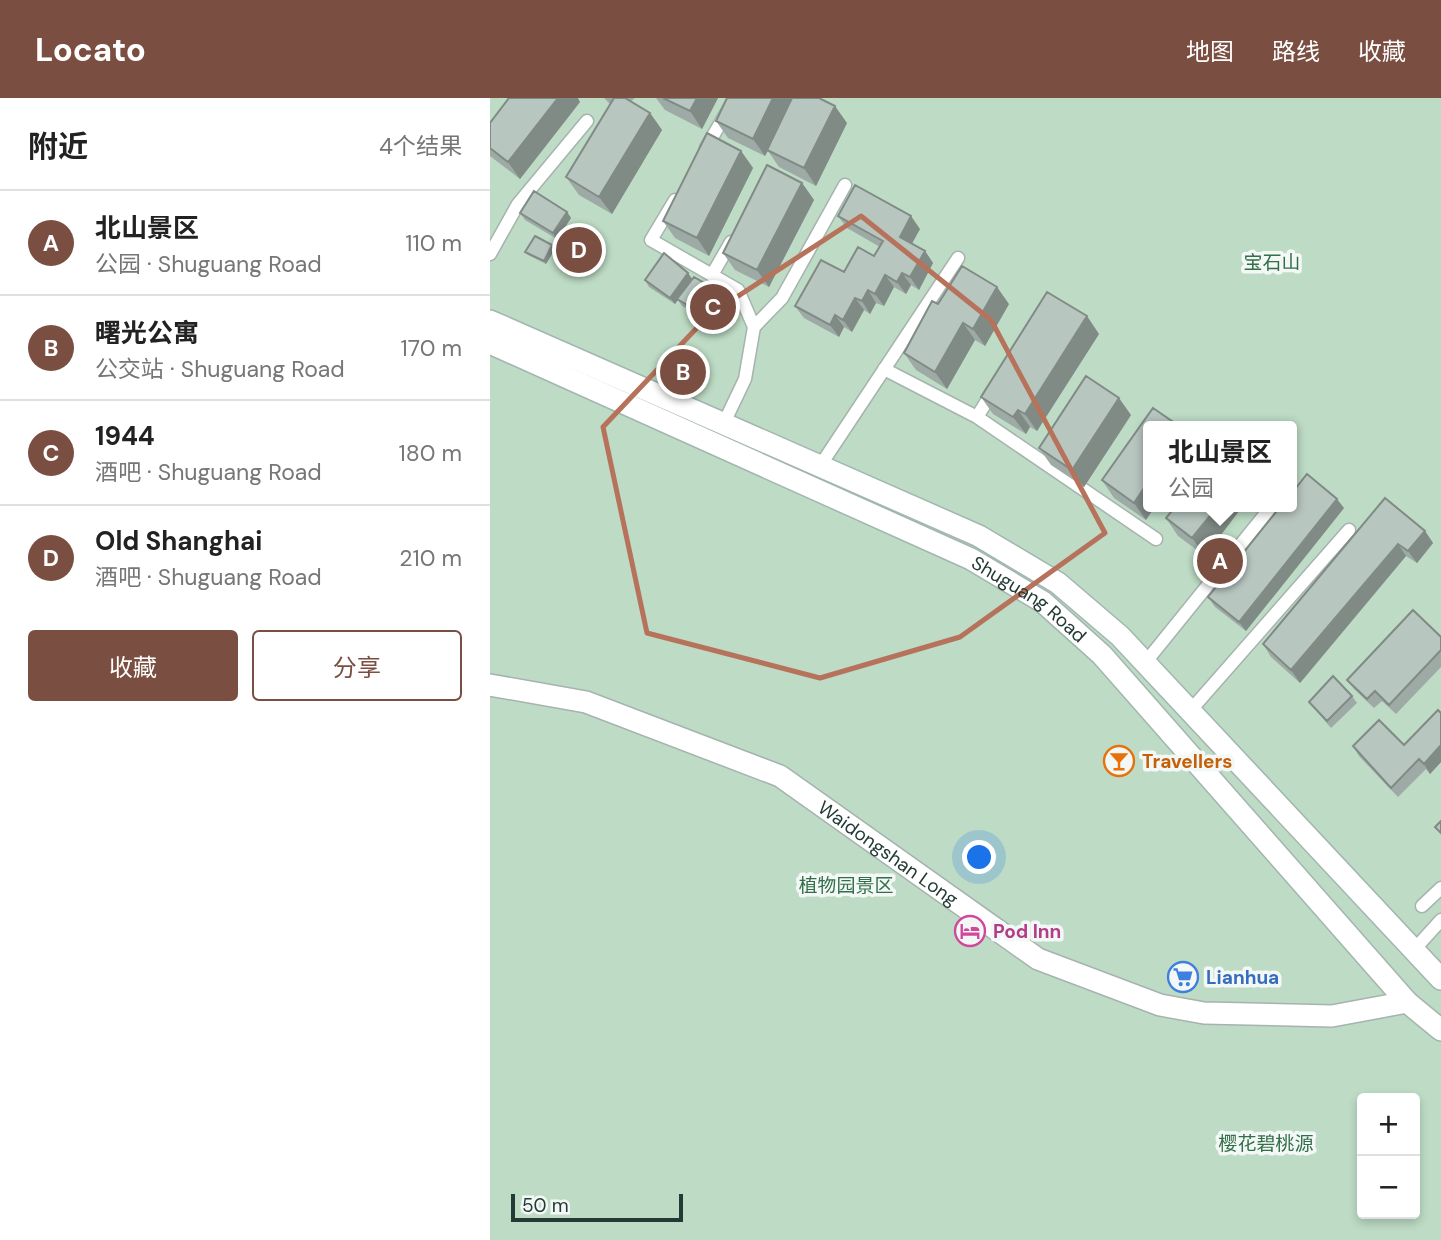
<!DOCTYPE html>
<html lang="zh">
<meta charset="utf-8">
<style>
:root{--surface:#fff;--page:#f2f2f2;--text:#222;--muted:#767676;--line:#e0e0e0;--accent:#7a4f41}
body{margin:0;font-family:"DM Sans","Noto Sans SC",sans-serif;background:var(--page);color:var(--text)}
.controls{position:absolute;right:21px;bottom:21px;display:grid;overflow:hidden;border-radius:7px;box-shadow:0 4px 10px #0003}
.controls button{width:63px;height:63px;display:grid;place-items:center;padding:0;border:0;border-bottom:2px solid var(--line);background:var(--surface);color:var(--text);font:35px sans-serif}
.scale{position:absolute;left:21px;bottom:18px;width:172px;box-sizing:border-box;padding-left:7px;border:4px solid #243b35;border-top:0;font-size:19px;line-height:24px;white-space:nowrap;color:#243b35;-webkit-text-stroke:5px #f3f8f6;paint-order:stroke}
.you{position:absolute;left:490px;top:760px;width:24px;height:24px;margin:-18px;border:5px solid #fff;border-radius:50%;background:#1a73e8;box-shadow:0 0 0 10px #1a73e833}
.badge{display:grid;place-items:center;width:46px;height:46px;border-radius:50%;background:var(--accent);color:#fff;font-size:23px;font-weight:700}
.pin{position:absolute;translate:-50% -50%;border:4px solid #fff;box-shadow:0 2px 7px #0006}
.popup{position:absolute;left:653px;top:323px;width:154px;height:91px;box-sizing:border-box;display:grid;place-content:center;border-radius:7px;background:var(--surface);filter:drop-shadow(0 2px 5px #0005);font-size:23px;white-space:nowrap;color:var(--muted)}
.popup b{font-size:26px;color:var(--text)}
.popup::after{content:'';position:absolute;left:50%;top:100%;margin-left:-14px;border:14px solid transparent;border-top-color:var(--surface)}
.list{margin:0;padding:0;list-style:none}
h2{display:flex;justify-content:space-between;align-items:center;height:91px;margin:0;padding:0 28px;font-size:30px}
h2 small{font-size:23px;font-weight:400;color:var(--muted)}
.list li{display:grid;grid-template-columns:46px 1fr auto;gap:21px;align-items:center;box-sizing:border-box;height:105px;padding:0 28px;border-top:2px solid var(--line)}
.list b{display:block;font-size:26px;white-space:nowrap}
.list p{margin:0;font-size:23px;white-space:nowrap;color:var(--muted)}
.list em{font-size:23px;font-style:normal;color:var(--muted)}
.actions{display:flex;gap:14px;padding:21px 28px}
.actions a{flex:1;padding:16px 0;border:2px solid var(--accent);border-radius:7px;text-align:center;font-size:24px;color:var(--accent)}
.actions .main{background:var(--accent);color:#fff}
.map{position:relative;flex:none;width:951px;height:1142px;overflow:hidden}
header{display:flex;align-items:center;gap:42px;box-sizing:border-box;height:98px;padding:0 35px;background:var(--accent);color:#fff}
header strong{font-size:33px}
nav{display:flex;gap:38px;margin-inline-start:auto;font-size:24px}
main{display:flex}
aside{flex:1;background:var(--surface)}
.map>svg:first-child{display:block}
</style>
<header>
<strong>Locato</strong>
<nav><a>地图</a><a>路线</a><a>收藏</a></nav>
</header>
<main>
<aside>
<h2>附近<small>4个结果</small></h2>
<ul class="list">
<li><span class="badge">A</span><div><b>北山景区</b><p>公园 · Shuguang Road</p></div><em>110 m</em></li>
<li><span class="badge">B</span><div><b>曙光公寓</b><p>公交站 · Shuguang Road</p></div><em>170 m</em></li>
<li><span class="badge">C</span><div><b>1944</b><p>酒吧 · Shuguang Road</p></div><em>180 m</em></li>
<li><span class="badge">D</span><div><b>Old Shanghai</b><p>酒吧 · Shuguang Road</p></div><em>210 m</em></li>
</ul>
<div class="actions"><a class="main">收藏</a><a>分享</a></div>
</aside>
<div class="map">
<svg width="951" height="1142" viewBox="0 0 951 1142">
<rect width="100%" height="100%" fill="#e3ebe8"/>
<path fill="#bddbc5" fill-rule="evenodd" d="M0,0H951V1142H0ZM658,328H802V409H658ZM872,1000H925V1116H872Z"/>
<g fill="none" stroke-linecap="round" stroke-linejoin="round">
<g stroke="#a6b3af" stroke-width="15">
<path id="service" d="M216,50L245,0
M185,102L161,142L248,192L264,229
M0,156L28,106L97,23
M222,177L241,144
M394,271L487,319L503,293
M487,319L666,441
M234,325L255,281L264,229L292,200L355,87
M330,368L468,160
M655,565L781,409
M700,613L859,432
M932,808L951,790
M923,853L951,822"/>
</g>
<g stroke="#a6b3af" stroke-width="24">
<g id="tertiary">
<path id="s1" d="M0,587L96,604L290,678L548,861L670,907L714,915L842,918L917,904"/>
</g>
</g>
<g stroke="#a2b6af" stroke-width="24">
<g id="secondary">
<path d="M0,223L489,438L568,485L630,538L951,881"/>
<path id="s2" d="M0,245L481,461L553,504L612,557L917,904L951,932"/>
</g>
</g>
<use href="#service" stroke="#fff" stroke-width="12"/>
<use href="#tertiary" stroke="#fff" stroke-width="21"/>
<use href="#secondary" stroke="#fff" stroke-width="21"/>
</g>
<path fill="#9eaaa5" d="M114,0H145L141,3L160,15L172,32L122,116L89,97L76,79L120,6Z
M166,0H228L212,31L175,12Z
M90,4L30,81L0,58V25Z
M226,23L357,25L326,88L289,69L278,53L275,58L238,40Z
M251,53L263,70L219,158L185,140L173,123Z
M312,85L324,102L279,189L245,172L233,155Z
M77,114L81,120L67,141L35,122L30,115Z
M348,118L430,131L422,146L435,153L443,165L429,192L421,187L416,196L404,189L394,208L386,205L380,216L374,212L362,234L354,229L349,239L314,220L305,208L354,174L384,158L390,149L357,130Z
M65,151L56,166L38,157L35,154Z
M198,175L202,181L237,201L223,225L192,208L188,202L185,206L159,189L155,182Z
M448,206H519L495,248L485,242L457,291L426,272L414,255Z
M609,236L547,333L540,329L536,336L503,316L491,299Z
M663,310L656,422L624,400L612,382Z
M641,317L594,389L561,367L549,350Z
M895,400L935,433L943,445L927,465L916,458L810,585L781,559L773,546Z
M685,409H752L715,458L688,438L676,420Z
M854,410L756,533L725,509L718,499Z
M951,539V569L906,616L892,603L884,610L864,591L857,582Z
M862,598L867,605L841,630L819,604Z
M951,615V664L940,676L936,671L908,699L869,658L863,648L914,647Z"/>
<path fill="#818b86" d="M68,0H88L90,4L30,81L18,64Z
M207,0H228L212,31L200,13Z
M283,0H304L275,58L263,41Z
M345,8L357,25L326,88L314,70Z
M160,15L172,32L122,116L109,99Z
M251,53L263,70L219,158L207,140Z
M312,85L324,102L279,189L267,172Z
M77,114L81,120L67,141L63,135Z
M421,118L430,131L418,152L410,139Z
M62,147L65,151L56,166L54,163Z
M435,153L443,165L429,192L420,179Z
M198,175L202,181L185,206L180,200Z
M412,175L421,187L416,196L407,184Z
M395,177L404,189L394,208L385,196Z
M507,189L519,206L495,248L483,231Z
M378,192L386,205L380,216L372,203Z
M232,195L237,201L223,225L218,219Z
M365,200L374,212L362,234L353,222Z
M345,217L354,229L349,239L340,227Z
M597,218L609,236L547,333L535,316Z
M473,225L485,242L457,291L445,274Z
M629,300L641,317L594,389L582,372Z
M528,312L540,329L536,336L523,319Z
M658,384V409H665L656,422L644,405Z
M847,401L854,410L756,533L749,524Z
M727,409H752L715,458L702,440Z
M935,433L943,445L927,465L918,453Z
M908,446L916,458L810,585L801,572Z
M951,647V664L940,676L934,666Z"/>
<path fill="#b8c6c0" stroke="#818b86" stroke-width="2" d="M19,0H68L18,64L0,50V25Z
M124,0H135L160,15L109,99L76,79Z
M173,0H207L200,13Z
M237,0H283L263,41L226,23Z
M302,0H329L345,8L314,70L277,52Z
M217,35L251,53L207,140L173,123Z
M277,67L312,85L267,172L233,155Z
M365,87L421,118L410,139L435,153L420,179L412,175L407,184L395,177L385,196L378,192L372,203L365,200L353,222L345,217L340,227L305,208L331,162L354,174L368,149L384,158L393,143L348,118Z
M44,93L77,114L63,135L30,115Z
M45,138L62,147L54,163L35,154Z
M174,155L198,175L180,200L155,182Z
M472,168L507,189L483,231L473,225L445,274L414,255L442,203L448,206Z
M204,179L232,195L218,219L187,201Z
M557,194L597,218L535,316L528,312L523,319L491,299Z
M596,278L629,300L582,372L549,350Z
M663,310L689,328H658V384L644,405L612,382Z
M817,376L847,401L749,524L718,499L790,409H802V395Z
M895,400L935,433L918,453L908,446L801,572L773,546Z
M685,409H727L702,440L676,420Z
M923,512L951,539V552L899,607L885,593L877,601L857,582Z
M843,578L862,598L837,623L819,604Z
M948,612L951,615V647L934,666L929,661L901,690L863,648L889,622L914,647Z
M951,723V735L945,729Z"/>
<path fill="none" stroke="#b6725a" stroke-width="5" stroke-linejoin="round" d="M371,118L501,222L615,435L470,539L330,580L157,535L113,329L219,217Z"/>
<defs>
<g id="bar-ring" transform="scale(1.575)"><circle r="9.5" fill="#f3f8f6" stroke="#e8710a" stroke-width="1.5"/><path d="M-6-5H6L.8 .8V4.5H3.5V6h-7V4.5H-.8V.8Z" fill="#e8710a"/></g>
<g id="hotel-ring" transform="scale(1.575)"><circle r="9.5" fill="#f3f8f6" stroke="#d1479c" stroke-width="1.5"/><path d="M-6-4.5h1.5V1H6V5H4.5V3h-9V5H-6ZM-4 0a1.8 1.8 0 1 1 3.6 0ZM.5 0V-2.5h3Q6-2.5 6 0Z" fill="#d1479c"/></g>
<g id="supermarket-ring" transform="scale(1.575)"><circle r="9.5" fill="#f3f8f6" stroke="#3f7fe0" stroke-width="1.5"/><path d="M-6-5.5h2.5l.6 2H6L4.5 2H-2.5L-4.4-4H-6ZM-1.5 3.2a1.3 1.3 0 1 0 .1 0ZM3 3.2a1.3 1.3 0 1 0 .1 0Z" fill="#3f7fe0"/></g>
</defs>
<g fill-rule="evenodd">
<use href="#bar-ring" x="629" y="663"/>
<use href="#hotel-ring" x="480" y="833"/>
<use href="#supermarket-ring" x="693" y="879"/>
</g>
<g text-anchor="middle" stroke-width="7" stroke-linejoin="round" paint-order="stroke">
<g font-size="19" fill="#326f49" stroke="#f3f8f6">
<text x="782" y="171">宝石山</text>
<text x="356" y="794">植物园景区</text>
<text x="776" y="1052">樱花碧桃源</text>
</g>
<g font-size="19" fill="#243b35" stroke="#f3f8f6">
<text dy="7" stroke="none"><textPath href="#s2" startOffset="598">Shuguang Road</textPath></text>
<text dy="7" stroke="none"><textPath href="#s1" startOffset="438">Waidongshan Long</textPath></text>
</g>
<g font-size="19" font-weight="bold" fill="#c56008" stroke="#f3f8f6" text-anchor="start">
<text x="652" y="670">Travellers</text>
</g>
<g font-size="19" font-weight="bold" fill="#b23c85" stroke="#f3f8f6" text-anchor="start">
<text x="503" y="840">Pod Inn</text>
</g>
<g font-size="19" font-weight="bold" fill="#366cbe" stroke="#f3f8f6" text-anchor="start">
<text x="716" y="886">Lianhua</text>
</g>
</g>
</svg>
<div class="controls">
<button>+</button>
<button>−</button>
</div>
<div class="scale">50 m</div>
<div class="you"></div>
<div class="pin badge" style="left:730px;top:463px">A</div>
<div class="popup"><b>北山景区</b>公园</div>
<div class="pin badge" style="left:193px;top:274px">B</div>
<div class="pin badge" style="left:223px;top:209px">C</div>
<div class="pin badge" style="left:89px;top:152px">D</div>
</div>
</main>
